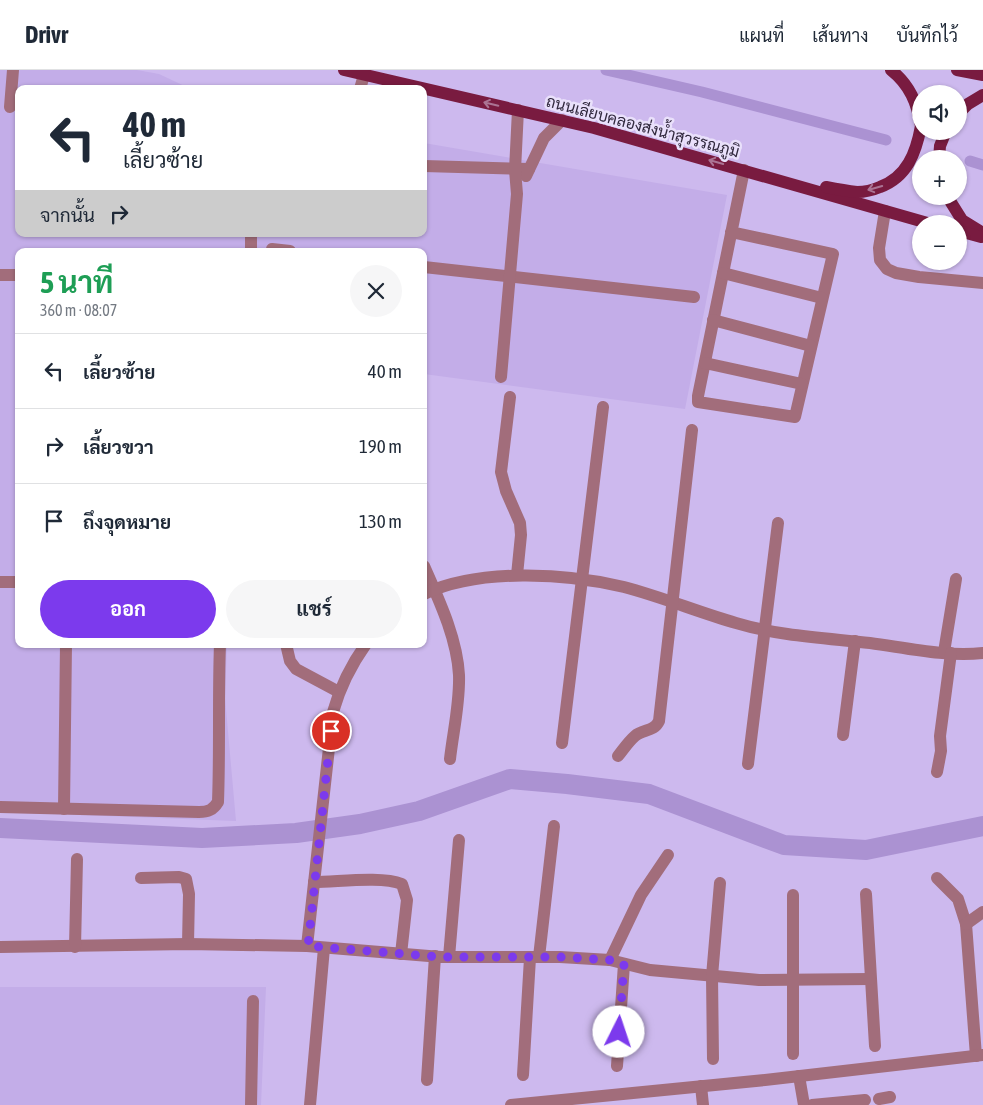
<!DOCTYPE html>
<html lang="th">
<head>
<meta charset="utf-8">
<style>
	:root { --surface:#fff; --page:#f6f6f7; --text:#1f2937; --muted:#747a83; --line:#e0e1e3; --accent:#7c3aed }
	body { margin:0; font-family:"Asap Condensed",Sarabun,sans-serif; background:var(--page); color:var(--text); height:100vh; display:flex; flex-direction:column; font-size:19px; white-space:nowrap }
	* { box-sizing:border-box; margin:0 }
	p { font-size:16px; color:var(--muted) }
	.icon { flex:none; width:28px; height:28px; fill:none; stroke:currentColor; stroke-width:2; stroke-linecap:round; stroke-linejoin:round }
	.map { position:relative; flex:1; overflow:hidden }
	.sheet { position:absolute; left:15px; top:178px; width:412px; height:400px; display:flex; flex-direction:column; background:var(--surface); border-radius:10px; box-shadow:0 1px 4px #0004 }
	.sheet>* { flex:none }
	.banner { position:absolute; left:15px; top:15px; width:412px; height:152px; border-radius:10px; box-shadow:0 1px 4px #0004; background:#fff; color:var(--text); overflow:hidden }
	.fabs { position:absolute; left:912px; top:15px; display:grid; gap:10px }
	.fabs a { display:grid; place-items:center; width:55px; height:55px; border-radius:50%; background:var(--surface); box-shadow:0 1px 4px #0004; font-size:25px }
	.pin { position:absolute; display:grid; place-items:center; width:42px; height:42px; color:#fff; margin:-21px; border:2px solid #fff; border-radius:50%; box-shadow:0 1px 5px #0007 }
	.me { position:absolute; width:55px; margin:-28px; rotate:4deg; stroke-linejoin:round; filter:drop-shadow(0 0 4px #0008) }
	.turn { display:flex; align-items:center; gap:18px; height:105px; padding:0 25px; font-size:22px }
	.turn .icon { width:65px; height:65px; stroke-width:2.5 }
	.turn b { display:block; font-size:35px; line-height:42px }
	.then { display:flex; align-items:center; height:48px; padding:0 25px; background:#0003; gap:10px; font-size:19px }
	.round { display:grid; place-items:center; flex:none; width:52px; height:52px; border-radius:26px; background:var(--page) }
	.overview { display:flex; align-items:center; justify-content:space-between; height:85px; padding:0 25px }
	h1 { font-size:30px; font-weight:700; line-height:38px; color:#1e9e55 }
	.primary-button { display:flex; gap:10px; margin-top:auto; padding:10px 25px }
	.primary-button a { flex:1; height:58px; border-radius:30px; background:var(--accent); color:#fff; font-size:20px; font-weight:700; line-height:58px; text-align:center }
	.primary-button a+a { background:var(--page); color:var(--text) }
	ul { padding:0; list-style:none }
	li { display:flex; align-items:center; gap:15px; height:75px; padding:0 25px; border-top:1px solid var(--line) }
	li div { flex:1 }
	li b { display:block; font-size:19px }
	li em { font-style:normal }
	header { display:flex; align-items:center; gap:30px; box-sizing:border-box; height:70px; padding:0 25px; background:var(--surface); border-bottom:1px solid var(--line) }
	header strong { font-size:24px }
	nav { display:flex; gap:28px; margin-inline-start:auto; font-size:18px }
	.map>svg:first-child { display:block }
</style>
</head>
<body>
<header>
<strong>Drivr</strong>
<nav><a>แผนที่</a><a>เส้นทาง</a><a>บันทึกไว้</a></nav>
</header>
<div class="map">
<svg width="983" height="1035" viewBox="0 0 983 1035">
	<rect width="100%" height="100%" fill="#cdb9ee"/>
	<g fill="#c3ade8">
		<path d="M0,0H137L159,4L191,19H19V164H424V73L727,125L685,339L424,304V181H19V574H227L225,628L236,751L0,742Z"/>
		<path d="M0,917H266L261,1035H0Z"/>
	</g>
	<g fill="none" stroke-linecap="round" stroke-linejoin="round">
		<g stroke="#ab92d2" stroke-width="11">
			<path d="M606,0L702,22L886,70"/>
			<path d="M970,91L983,95"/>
		</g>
		<path stroke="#ab92d2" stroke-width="20" d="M0,758L202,768L296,763L360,754L419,741L510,709L567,714L649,724L784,775L866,780L983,756"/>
		<g stroke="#a26d7b" stroke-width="12">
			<path d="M360,19L364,5"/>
			<path d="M10,37L13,0"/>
			<path d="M424,96L529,99"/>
			<path d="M526,106L544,68L562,50"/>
			<path d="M885,141L879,178L880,190L887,199L896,203L919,207L983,213"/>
			<path d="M731,162L833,184L795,347L698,332V326L744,100"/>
			<path d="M272,179L290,181"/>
			<path d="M251,181V164"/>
			<path d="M424,197L694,227"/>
			<path d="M723,203L822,228"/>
			<path d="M0,205H19"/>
			<path d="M713,250L811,276"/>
			<path d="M705,293L802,314"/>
			<path d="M501,307L517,124L515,100L518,40"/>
			<path d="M510,327L501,402L506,421L520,453L521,465L517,505"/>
			<path d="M424,496C439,530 457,568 459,605C460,633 453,662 450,689"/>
			<path d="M0,512H19"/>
			<path d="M424,524C479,498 566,503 624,517C662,527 698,542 736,553C779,566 826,568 870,573C907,578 946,587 983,583"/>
			<path d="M286,574L290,591L296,599L339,622"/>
			<path d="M944,582L956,509"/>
			<path d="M843,665L855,571"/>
			<path d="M562,673L603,337"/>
			<path d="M618,686C623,680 628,672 635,666C643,659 654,662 659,651L692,360"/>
			<path d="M748,694L778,453"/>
			<path d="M937,702L941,681L940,666L951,583"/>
			<path d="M0,737L199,742C208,742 213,740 218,732C220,679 218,627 220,574"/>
			<path d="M64,739L66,574"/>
			<path d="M141,808L179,807L186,809L189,824L188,874"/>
			<path d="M937,808L958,829L966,854L976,986"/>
			<path d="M314,812C338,812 381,806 402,814L407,830L401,884"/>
			<path d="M866,824L875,976"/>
			<path d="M966,854L983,842"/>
			<path d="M307,876L333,642C340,617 351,595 366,574"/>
			<path d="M0,877L188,874L307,876L441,887H560L610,890L650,900L759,910L870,909"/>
			<path d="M75,877L77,789"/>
			<path d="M449,887L459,770"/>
			<path d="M539,887L554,756"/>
			<path d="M610,890L641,825L668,785"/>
			<path d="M793,984V825"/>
			<path d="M713,989L712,906L720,813"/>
			<path d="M617,996L624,894"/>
			<path d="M523,1005L530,888"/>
			<path d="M799,1006L804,1035"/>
			<path d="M427,1010L435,886"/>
			<path d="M701,1016L703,1035"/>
			<path d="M879,1029L890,1027"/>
			<path d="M251,1035L253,931"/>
			<path d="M310,1035L324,878"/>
			<path d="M511,1035L765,1010L983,985"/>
			<path d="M812,1035L865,1030"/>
		</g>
		<g stroke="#791b40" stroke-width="12">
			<path d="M344,0L594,58L931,154"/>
			<path d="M891,0C910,15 917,33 921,56"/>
			<path d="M957,0L983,5"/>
			<path d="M959,43L968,34L983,25"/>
			<path d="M939,89L940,76L946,61"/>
			<path d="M826,117C836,119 847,121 857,122C865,122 873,120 880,117C907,107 916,83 921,56"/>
			<path d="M947,126L962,150L983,163"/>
			<path d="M959,161L981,167"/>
		</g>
	</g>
	<defs><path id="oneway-shaft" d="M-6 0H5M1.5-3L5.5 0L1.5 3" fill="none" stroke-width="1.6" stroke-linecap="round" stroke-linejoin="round" transform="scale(1.25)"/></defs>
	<g stroke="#ab7494">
		<use href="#oneway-shaft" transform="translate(491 34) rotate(-167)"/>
		<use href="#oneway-shaft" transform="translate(716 92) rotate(-164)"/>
		<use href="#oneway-shaft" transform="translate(875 118) rotate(164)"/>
	</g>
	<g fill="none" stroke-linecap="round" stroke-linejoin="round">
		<path stroke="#7c3aed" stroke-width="9" stroke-dasharray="0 16.2" d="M331,661L308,876L441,887H560L610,890L624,894L619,962"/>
	</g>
	<g text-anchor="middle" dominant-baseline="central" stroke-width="5" stroke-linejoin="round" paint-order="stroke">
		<g font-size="16" fill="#31293e" stroke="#e9e0fb">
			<text transform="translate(643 56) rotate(15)">ถนนเลียบคลองส่งน้ำสุวรรณภูมิ</text>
		</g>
	</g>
</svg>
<div class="fabs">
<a><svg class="icon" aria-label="sound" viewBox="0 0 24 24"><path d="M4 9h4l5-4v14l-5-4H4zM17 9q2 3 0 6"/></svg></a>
<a>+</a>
<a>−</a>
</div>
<div class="pin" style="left:331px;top:661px;background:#d93025"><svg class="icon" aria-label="arrive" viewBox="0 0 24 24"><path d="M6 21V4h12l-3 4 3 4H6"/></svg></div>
<svg class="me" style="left:619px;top:962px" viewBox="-20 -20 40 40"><circle r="19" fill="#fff"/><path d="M0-13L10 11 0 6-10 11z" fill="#7c3aed"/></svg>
<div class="banner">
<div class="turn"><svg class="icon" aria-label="left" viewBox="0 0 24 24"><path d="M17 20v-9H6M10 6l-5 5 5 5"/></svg><div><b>40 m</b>เลี้ยวซ้าย</div></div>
<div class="then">จากนั้น<svg class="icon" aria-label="right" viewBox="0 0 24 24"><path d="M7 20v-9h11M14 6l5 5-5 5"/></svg></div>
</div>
<section class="sheet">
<div class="overview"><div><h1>5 นาที</h1><p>360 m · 08:07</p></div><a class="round"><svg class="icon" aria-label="close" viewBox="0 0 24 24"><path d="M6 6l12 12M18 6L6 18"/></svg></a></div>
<ul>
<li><svg class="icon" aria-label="left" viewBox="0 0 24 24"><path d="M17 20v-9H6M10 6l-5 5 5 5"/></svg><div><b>เลี้ยวซ้าย</b></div><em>40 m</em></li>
<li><svg class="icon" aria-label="right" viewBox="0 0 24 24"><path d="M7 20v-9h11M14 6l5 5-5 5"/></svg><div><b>เลี้ยวขวา</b></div><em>190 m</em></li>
<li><svg class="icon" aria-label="arrive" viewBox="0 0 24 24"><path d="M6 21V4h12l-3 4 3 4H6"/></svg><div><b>ถึงจุดหมาย</b></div><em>130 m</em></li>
</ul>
<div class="primary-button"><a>ออก</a><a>แชร์</a></div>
</section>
</div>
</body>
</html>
